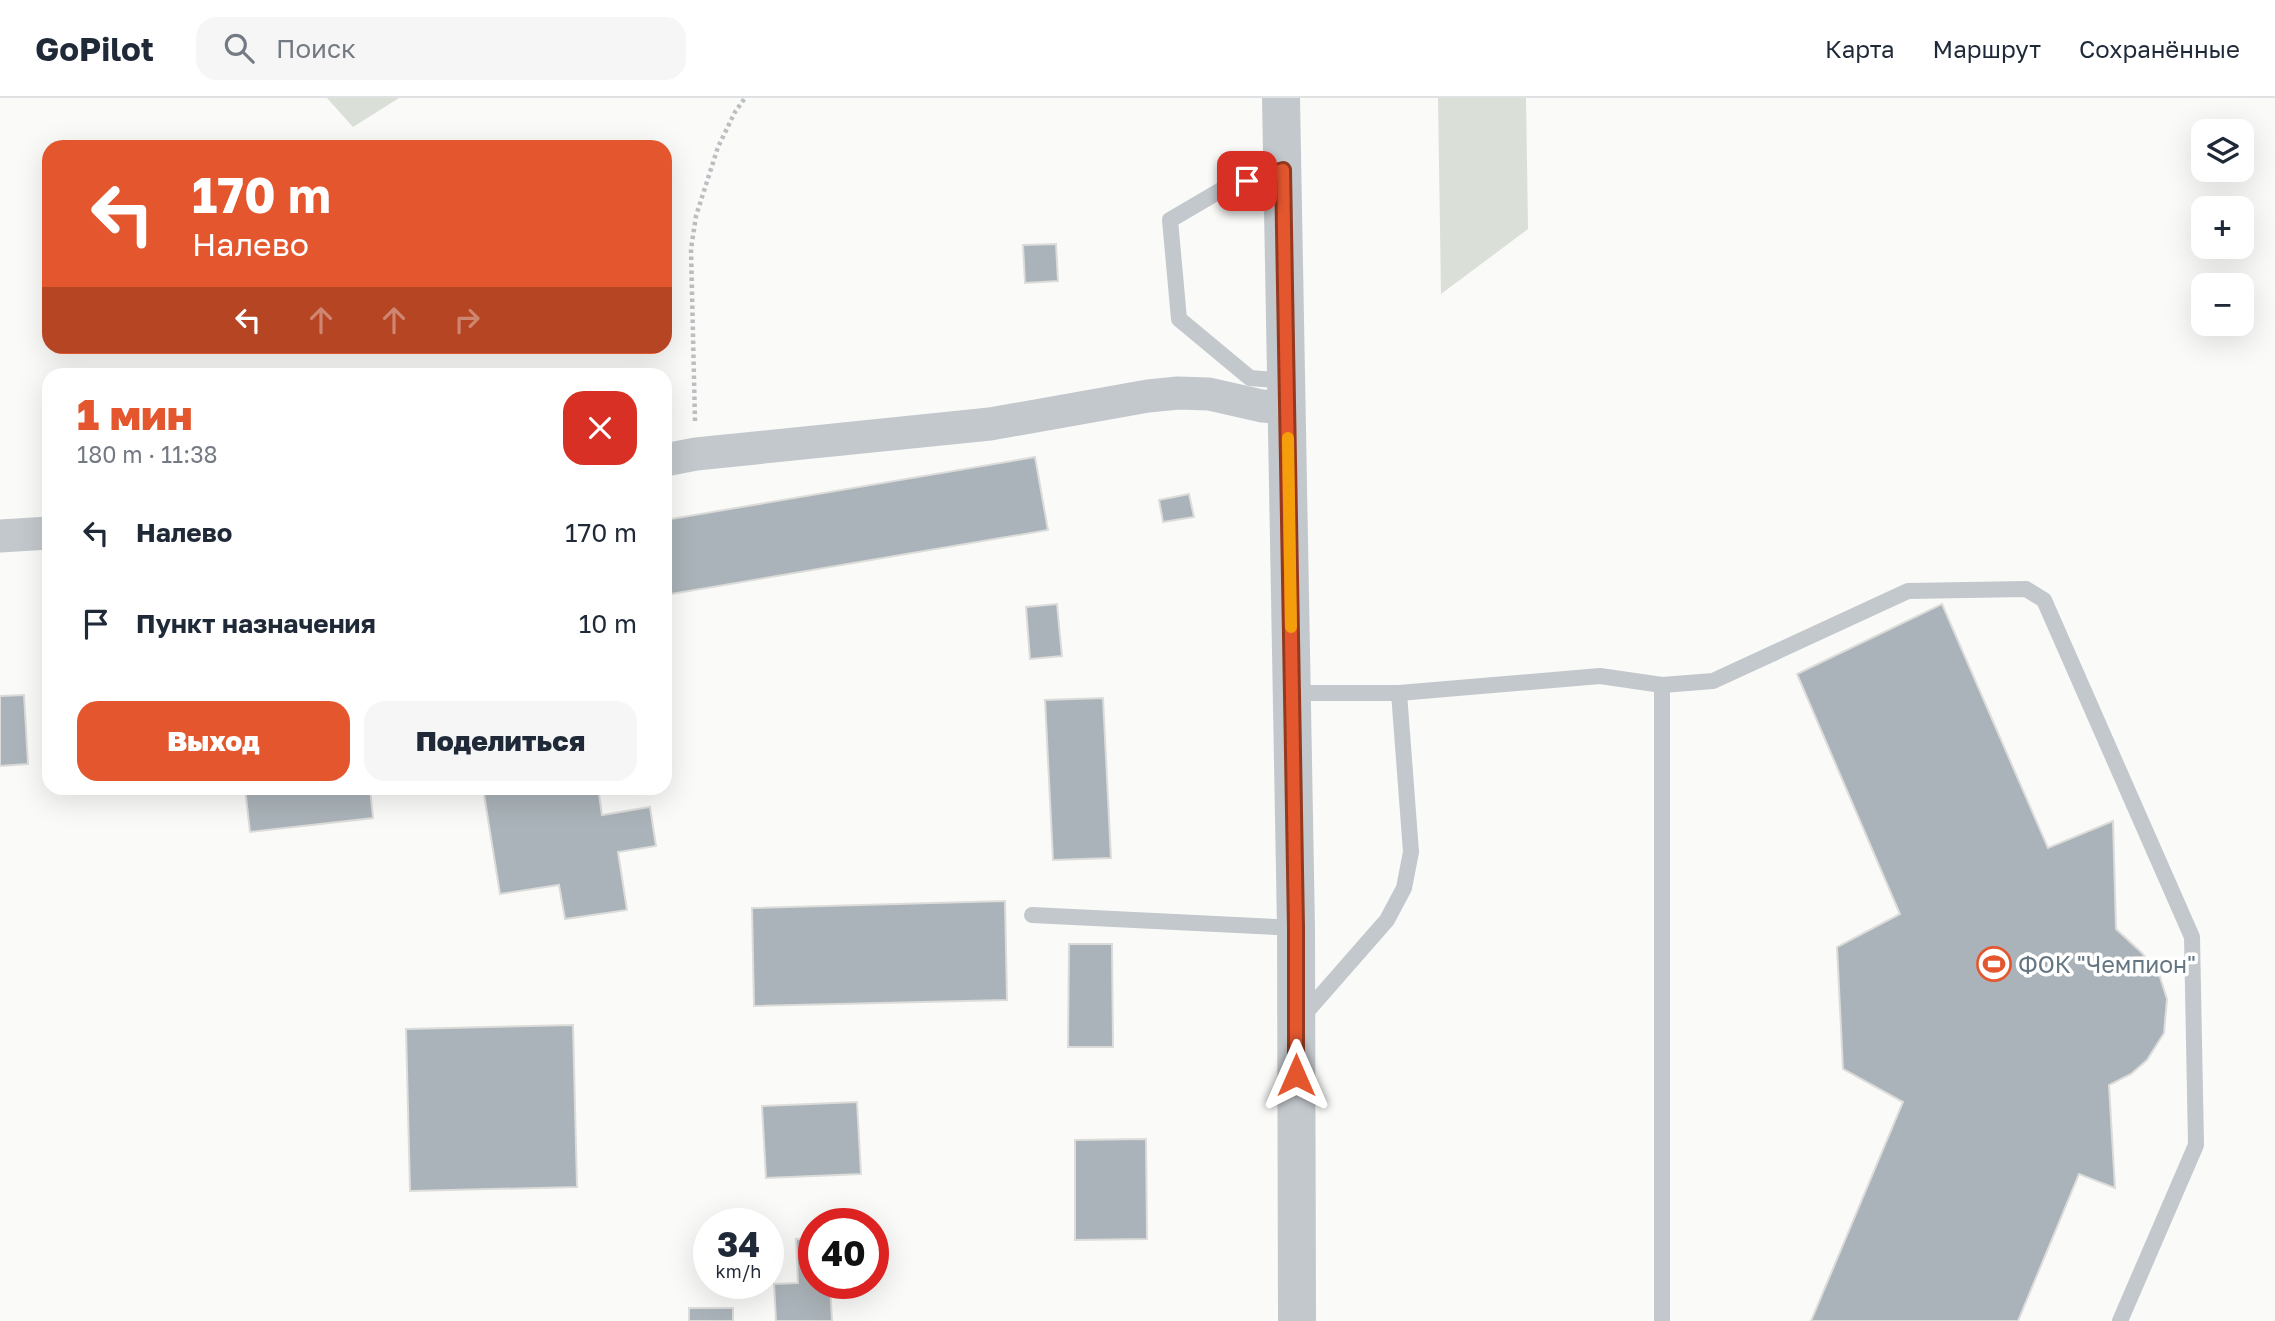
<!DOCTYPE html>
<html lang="ru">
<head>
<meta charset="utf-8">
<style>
	:root { --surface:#fff; --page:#f6f6f7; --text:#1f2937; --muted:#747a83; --line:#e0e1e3; --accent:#e4572e }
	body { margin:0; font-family:"Golos Text",sans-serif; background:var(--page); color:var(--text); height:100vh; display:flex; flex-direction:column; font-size:26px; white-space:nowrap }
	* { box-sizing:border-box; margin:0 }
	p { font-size:23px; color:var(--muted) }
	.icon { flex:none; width:38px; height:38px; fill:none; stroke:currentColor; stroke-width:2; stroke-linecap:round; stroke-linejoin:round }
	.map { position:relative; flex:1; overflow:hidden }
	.sheet { position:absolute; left:42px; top:270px; width:630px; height:427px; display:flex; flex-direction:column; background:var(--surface); border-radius:21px; box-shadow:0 7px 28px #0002 }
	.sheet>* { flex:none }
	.top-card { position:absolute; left:42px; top:42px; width:630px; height:214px; border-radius:21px; box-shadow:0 7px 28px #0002; background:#e4572e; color:#fff; overflow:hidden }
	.buttons { position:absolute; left:2191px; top:21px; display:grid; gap:14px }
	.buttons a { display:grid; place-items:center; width:63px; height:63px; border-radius:14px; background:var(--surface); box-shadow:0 7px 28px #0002; font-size:35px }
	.speed { position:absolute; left:693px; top:1110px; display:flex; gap:14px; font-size:35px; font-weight:700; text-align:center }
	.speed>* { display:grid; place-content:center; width:91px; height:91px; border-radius:50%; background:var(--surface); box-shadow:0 7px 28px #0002; line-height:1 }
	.speed small { font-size:18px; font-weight:400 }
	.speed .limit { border:10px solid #d22; background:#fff; color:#111 }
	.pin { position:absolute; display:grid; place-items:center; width:60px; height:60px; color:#fff; margin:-30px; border-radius:14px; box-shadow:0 4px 10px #0006 }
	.me { position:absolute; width:77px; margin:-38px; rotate:0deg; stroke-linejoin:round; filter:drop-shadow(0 0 5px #0008) }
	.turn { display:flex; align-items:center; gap:24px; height:147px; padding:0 35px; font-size:32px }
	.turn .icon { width:91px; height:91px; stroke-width:2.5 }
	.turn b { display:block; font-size:49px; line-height:60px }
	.lanes { display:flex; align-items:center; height:66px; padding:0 35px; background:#0003; justify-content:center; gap:35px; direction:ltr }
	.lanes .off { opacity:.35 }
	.round { display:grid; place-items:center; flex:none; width:74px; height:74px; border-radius:21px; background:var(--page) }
	.headline { display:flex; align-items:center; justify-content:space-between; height:119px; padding:0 35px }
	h1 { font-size:42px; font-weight:800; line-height:52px; color:var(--accent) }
	.button { display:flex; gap:14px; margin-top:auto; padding:14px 35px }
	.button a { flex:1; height:80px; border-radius:21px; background:var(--accent); color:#fff; font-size:28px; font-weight:800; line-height:80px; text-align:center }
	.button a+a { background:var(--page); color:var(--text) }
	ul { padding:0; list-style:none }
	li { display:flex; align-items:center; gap:21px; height:91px; padding:0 35px }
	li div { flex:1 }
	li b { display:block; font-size:26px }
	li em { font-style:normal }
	header { display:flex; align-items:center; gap:42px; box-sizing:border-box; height:98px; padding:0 35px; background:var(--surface); border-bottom:2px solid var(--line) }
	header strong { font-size:33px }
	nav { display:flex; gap:38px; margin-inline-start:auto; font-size:24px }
	.search { width:490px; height:63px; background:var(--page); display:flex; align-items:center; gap:18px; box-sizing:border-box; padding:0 24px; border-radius:21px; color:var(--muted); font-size:26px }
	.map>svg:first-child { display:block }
</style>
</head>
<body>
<header>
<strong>GoPilot</strong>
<div class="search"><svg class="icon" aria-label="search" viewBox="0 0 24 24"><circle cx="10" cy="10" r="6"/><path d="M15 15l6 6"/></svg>Поиск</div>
<nav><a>Карта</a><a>Маршрут</a><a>Сохранённые</a></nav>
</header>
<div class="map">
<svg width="2275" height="1223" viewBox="0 0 2275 1223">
	<rect width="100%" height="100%" fill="#fafaf8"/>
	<g fill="#dadfd7">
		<path d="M327,0H399L353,29Z"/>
		<path d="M1438,0H1526L1528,131L1441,196Z"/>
	</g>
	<g fill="#aab3b9" stroke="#dcdcda" stroke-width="2">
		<path d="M1056,146L1058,183L1025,185L1023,147Z"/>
		<path d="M1035,359L1048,432L665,497V422Z"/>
		<path d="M1189,396L1194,419L1163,424L1159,402Z"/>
		<path d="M1057,506L1062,558L1030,561L1026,509Z"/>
		<path d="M1942,506L2048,750L2113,723L2116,831L2142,855L2159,876L2167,901L2164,935L2147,962L2131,976L2109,987L2115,1090L2079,1076L2018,1223H1811L1903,1004L1843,971L1837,849L1900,816L1797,576Z"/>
		<path d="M24,597L28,666L0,668V598Z"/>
		<path d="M1103,600L1111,760L1053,762L1045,602Z"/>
		<path d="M245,690H370L373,720L250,734Z"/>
		<path d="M483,690H541L542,692L559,690H598L602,717L650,709L656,748L618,754L627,812L565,821L559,787L500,796Z"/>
		<path d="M1005,803L1007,902L754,908L752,810Z"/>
		<path d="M1069,846H1112L1113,949H1068Z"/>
		<path d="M573,927L577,1089L410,1093L406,931Z"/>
		<path d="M857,1004L861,1076L766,1080L762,1008Z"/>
		<path d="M1146,1041L1147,1141L1075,1142V1042Z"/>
		<path d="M814,1140V1185H830L832,1223H776L774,1186L798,1185L796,1141Z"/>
		<rect x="689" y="1210" width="44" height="13"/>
	</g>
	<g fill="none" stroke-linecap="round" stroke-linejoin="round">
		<path stroke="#bbbfc2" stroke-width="4.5" stroke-dasharray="3.5 3.5" stroke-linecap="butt" d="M695,323L691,151L696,118L718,49L735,14L745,0"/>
		<g stroke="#c3c8cc" stroke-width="16">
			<path d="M1281,73L1228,88L1170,122L1179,221L1250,280L1287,283"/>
			<path d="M1662,587V1223"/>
			<path d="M1292,595H1399L1600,578L1662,587L1713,583L1908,493L2026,491L2044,502L2192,839L2196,1047L2120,1223"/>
			<path d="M1032,817L1296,830"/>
			<path d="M1302,919L1387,822L1404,790L1411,754L1399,595"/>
		</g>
		<g stroke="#c3c8cc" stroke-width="33">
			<path d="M665,362L696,356L990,326L1148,298L1178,295L1209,296L1262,308L1287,310"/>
			<path d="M0,438L49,435"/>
		</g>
		<path stroke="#c3c8cc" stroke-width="38" d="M1281,0L1296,830L1297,1223"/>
	</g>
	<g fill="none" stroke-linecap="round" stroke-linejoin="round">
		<g stroke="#94391e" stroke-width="18">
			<path id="route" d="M1247,83L1283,72L1296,830V977"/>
		</g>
		<use href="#route" stroke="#e4572e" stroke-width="12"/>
		<path stroke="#f59e0b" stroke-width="12" d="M1288,340L1291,529"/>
	</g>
	<defs>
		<g id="stadium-ring" transform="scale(1.75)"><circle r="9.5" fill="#fff" stroke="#e4572e" stroke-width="1.5"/><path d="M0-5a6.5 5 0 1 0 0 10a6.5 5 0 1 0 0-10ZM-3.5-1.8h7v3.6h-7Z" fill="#e4572e"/></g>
	</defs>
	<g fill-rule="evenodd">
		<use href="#stadium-ring" x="1994" y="866"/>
	</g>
	<g text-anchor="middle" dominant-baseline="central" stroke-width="7" stroke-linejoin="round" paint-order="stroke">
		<g font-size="23" fill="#657683" stroke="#fff" text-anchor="start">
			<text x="2018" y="866">ФОК "Чемпион"</text>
		</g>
	</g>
</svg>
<div class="buttons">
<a><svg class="icon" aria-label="layers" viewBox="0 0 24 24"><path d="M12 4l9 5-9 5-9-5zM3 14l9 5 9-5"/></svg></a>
<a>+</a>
<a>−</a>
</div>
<div class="speed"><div>34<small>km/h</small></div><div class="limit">40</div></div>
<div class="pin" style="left:1247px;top:83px;background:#d93025"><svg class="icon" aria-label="arrive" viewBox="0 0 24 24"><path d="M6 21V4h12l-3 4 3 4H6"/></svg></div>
<svg class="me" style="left:1296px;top:977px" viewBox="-20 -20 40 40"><path d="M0-17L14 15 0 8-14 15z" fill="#e4572e" stroke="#fff" stroke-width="4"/></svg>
<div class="top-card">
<div class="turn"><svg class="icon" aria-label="left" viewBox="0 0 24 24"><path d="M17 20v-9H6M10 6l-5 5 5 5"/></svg><div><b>170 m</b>Налево</div></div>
<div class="lanes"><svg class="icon" aria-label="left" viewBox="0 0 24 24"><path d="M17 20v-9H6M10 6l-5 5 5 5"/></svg><svg class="icon off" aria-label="ahead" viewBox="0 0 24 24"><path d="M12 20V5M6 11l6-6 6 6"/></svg><svg class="icon off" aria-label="ahead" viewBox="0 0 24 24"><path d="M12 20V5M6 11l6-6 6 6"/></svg><svg class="icon off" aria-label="right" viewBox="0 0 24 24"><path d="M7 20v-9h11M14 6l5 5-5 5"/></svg></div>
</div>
<section class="sheet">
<div class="headline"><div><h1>1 мин</h1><p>180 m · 11:38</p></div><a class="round" style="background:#d93025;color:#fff"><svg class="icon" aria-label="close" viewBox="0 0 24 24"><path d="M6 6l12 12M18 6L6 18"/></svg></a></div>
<ul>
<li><svg class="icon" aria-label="left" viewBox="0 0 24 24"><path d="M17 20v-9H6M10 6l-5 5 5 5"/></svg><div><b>Налево</b></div><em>170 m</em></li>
<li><svg class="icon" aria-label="arrive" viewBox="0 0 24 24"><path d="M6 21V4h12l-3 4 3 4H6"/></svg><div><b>Пункт назначения</b></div><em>10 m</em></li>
</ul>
<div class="button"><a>Выход</a><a>Поделиться</a></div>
</section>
</div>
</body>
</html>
